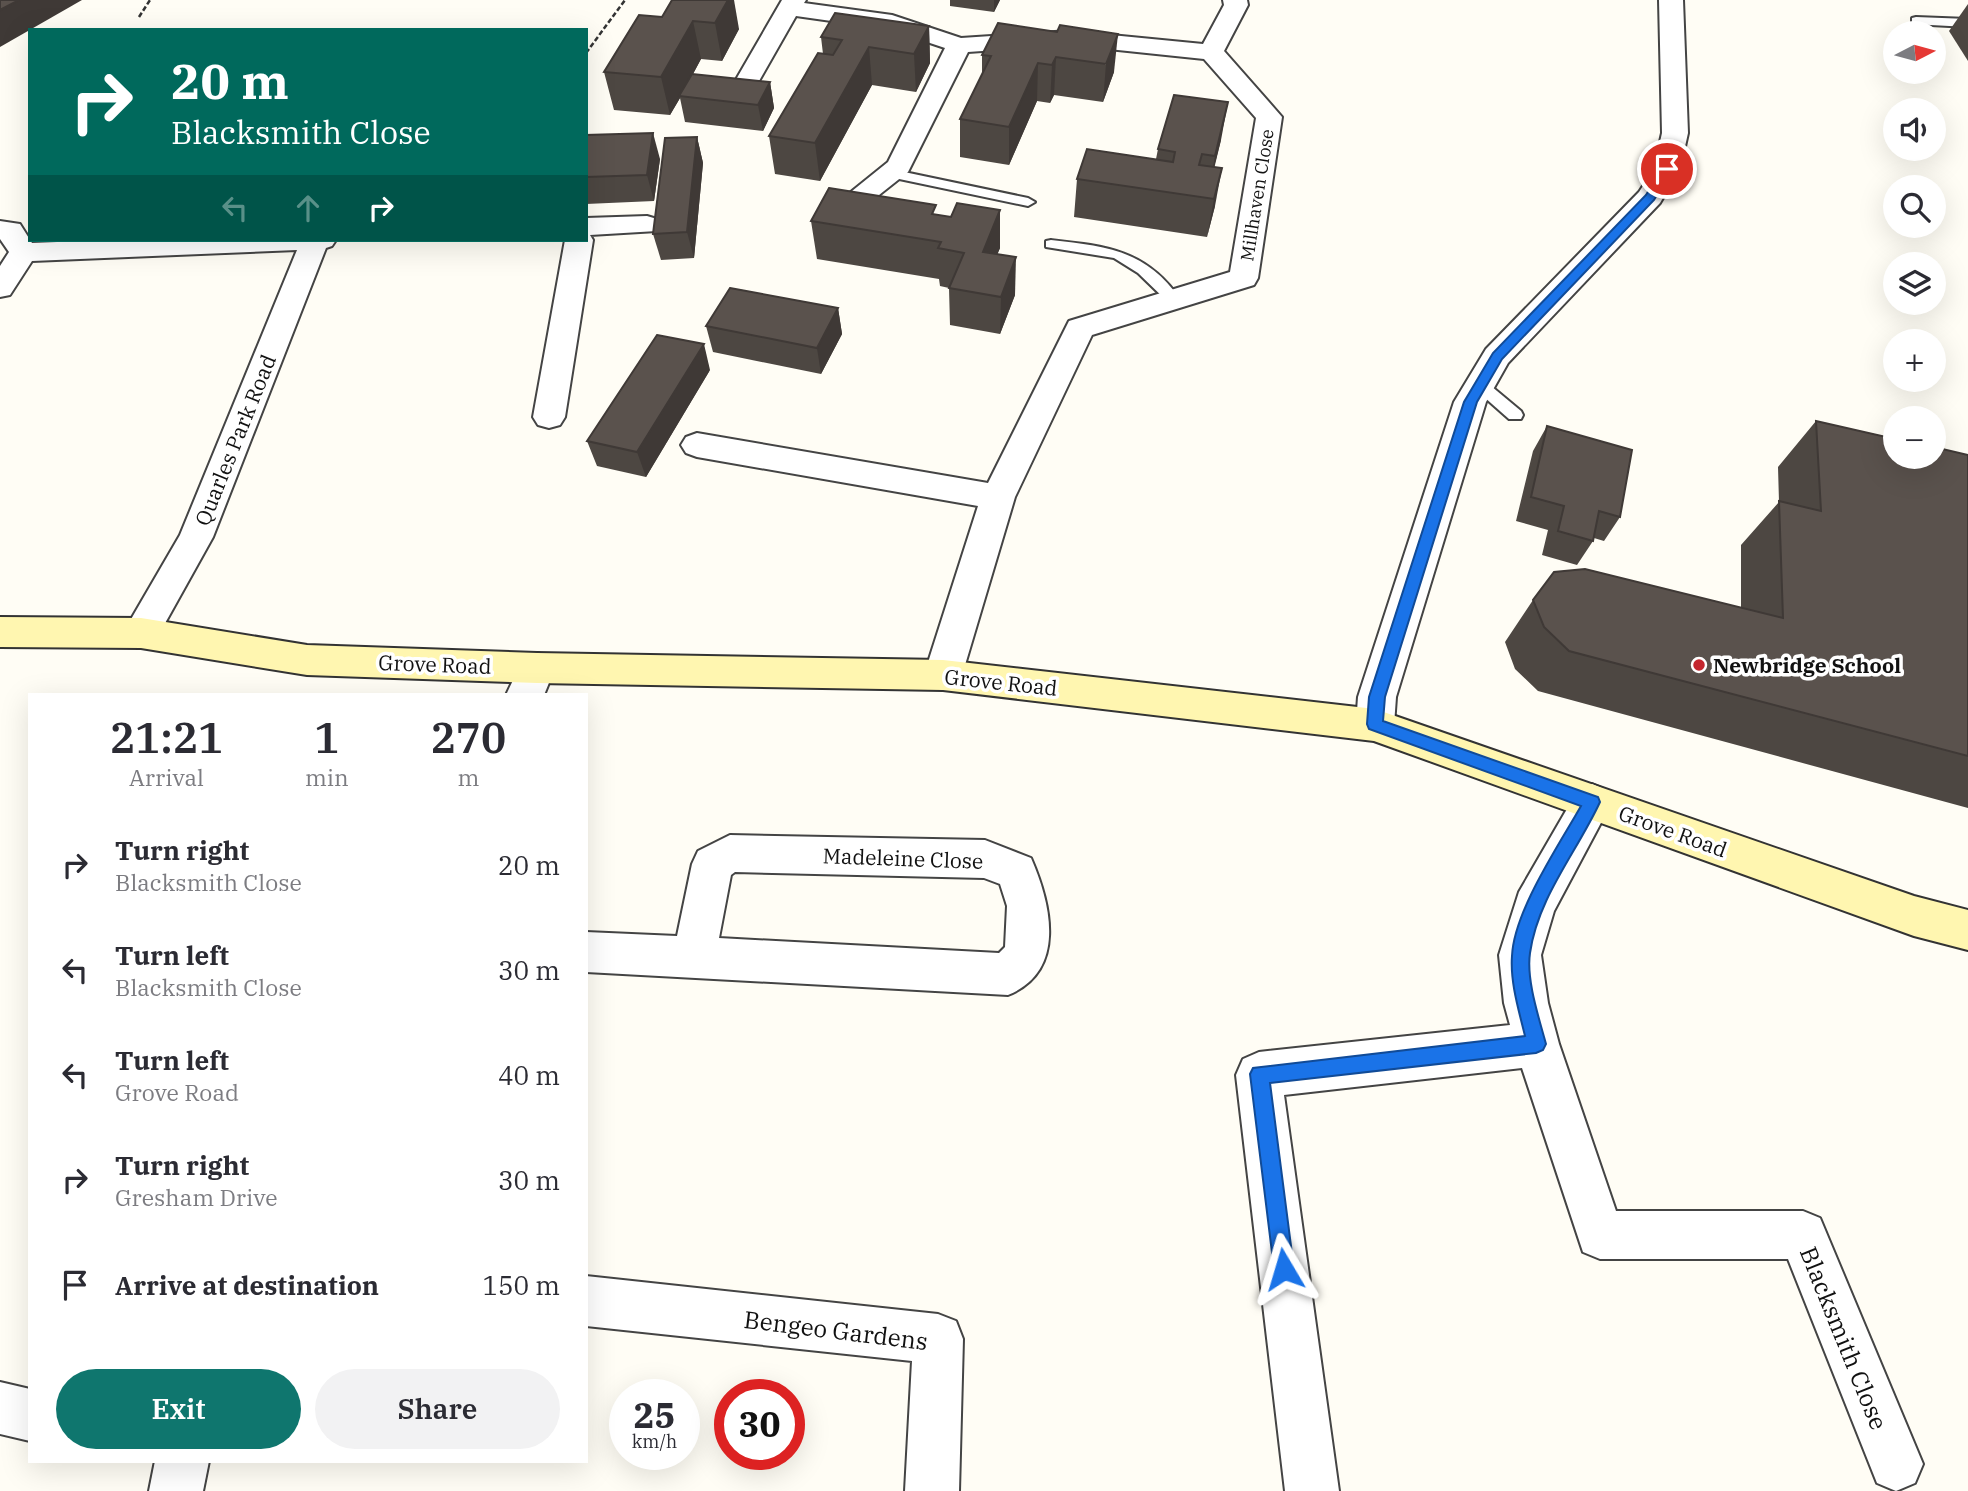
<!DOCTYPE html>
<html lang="en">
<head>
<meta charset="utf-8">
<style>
	:root { --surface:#fff; --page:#f2f2f3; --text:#2b2b33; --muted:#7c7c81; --accent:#0f766e }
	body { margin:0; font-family:"IBM Plex Serif",serif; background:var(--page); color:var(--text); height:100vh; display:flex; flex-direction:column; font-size:26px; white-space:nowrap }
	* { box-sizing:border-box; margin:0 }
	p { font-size:23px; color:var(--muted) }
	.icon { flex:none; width:38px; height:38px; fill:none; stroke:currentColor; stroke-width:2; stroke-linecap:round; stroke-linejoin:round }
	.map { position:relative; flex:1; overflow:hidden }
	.drawer { position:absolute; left:28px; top:693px; width:560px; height:770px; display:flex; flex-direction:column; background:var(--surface); border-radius:0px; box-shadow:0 7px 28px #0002 }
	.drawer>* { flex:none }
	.hud { position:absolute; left:28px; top:28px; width:560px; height:214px; border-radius:0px; box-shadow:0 7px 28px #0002; background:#00695c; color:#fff; overflow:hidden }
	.needle { width:46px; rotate:84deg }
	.tools { position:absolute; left:1883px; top:21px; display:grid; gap:14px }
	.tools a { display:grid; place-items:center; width:63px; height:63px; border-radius:50%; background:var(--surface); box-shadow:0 7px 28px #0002; font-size:35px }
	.speed { position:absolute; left:609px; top:1379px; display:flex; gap:14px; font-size:35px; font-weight:700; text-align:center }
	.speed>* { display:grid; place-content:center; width:91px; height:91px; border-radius:50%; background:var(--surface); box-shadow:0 7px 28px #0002; line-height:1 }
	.speed small { font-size:18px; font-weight:400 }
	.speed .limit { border:10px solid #d22; background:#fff; color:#111 }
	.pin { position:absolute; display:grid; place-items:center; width:60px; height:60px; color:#fff; margin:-30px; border:4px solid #fff; border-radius:50%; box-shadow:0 2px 7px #0007 }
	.me { position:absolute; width:77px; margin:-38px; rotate:353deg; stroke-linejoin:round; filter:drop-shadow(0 0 5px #0008) }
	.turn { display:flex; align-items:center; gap:24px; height:147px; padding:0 28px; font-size:32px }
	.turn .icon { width:91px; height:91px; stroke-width:2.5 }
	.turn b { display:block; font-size:49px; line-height:60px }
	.lanes { display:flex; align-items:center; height:66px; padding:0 28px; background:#0003; justify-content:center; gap:35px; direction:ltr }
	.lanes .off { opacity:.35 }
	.eta { display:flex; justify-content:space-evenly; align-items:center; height:119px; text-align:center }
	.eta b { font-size:42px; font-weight:600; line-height:49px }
	.action { display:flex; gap:14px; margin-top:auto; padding:14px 28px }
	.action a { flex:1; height:80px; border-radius:42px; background:var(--accent); color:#fff; font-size:28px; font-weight:600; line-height:80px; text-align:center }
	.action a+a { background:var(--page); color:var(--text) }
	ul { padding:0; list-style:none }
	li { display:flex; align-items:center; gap:21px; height:105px; padding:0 28px }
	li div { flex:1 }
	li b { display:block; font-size:26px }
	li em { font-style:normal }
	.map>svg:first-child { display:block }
</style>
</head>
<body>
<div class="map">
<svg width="1968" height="1491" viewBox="0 0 1968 1491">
	<rect width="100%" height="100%" fill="#fffdf5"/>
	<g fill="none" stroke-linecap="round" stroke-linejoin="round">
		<g stroke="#444" stroke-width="4">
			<g id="lane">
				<path d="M1916,17L1968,19V27L1912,24V18Z"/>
				<path d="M890,169L1028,198L1035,202L1028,206L885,176V170Z"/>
				<path d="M1051,240C1106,246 1146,250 1180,299L1178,302H1168L1138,273L1114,258L1046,247V241Z"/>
				<path d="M1480,380L1485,381L1521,411L1523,415L1521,419H1509L1475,389L1472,385L1475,381Z"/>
			</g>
		</g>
		<g stroke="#444" stroke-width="4">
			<g id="street">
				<path d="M782,0H806L804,3L892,15L961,38L1070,31L1203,44L1224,5L1223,0H1247L1248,5L1224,51L1282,117L1258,278L1254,285L1092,335L1015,497L962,675L956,686L943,690L930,686L924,675L978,506L697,457L686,453L681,445L686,437L697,433L988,483L1069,321L1230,272L1256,118L1204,59L1070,45L968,52L908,172L850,218L840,220L830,218L826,212L888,162L945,48L888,29L796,16L755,88L746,90L737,88L734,83Z"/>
				<path d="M1659,0H1683L1688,133L1680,169L1660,203L1508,363L1486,402L1396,697L1394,725L1388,736L1375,741L1362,736L1356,725L1358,697L1454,402L1486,349L1639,192L1654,169L1662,133Z"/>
				<path d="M647,216L657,219L661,225L657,231L590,235L593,240L565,417L560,425L549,428L538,425L533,417L565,240H586V218Z"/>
				<path d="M0,221L20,224L32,243L107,240H336L332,246L326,248L213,537L154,643L141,648L128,643L123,633L180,535L297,250L32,261L10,295L0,297V266L9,252L0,239Z"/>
				<path d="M537,653L550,657L555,668L544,695H506L524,657Z"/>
				<path d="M1592,784L1606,790L1612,802L1554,911L1541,955L1548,1003L1559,1044L1616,1211H1803L1820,1218L1923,1464L1915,1483L1896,1491L1877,1483L1788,1259H1600L1583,1252L1522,1068L1284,1095L1339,1491H1285L1236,1075L1243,1059L1259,1052L1510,1025L1504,1003L1499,955L1519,892L1578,790Z"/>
				<path d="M730,835L985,840L1031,858C1051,904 1067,971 1008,995L586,972V932L677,936L692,864L698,851ZM735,872L984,878L1000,884L1007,906L1005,947L999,953L719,938L731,875Z"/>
				<path d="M586,1276L938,1314L956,1321L963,1339L959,1491H905L912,1361L586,1326Z"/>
				<path d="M0,1382L30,1389V1441L0,1434Z"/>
				<path d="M155,1461H209L203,1491H149Z"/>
			</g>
		</g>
		<g stroke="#333" stroke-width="4">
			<path id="secondary" d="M0,617L141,618L307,645L537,653L943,660L1375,709L1914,896L1968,910V950L1914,936L1374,741L943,690L537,683L307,675L141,648L0,647Z"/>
		</g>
		<g stroke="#333" stroke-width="2.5" stroke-dasharray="5 2.5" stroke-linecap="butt">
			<path d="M139,17L150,0"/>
			<path d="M586,53L625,0"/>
		</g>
		<use href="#lane" fill="#fff" fill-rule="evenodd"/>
		<use href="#street" fill="#fff" fill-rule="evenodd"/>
		<use href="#secondary" fill="#fff6b0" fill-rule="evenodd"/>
	</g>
	<g fill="#4d4742">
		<path d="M672,0L739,29L722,61L701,59L693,74L770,82L774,108L763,131L685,122L680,98L670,115L614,110L604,72L662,17Z"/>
		<path d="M950,0H1000L994,12L950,6Z"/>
		<path d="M1968,4V61L1949,31Z"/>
		<path d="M1060,25L1114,72L1103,102L1054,95L1050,103L1037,101L1009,165L960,157V119L982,74V55L1057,32Z"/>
		<path d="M929,26L930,63L916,92L872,85L820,181L775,174L769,136L823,54L821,37Z"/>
		<path d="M586,135L660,159L654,201L586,204Z"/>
		<path d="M697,137L703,163L694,258L661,260L653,234Z"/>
		<path d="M1221,140L1214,167L1215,206L1207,237L1074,217L1077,179L1156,159L1158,149Z"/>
		<path d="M937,215L951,217L1000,248L997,254L1015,295L1000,334L950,325L949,288L940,286L939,279L817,259L811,221Z"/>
		<path d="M838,308L842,334L821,374L713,352L706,326Z"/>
		<path d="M710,370L646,477L597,466L587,441Z"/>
		<path d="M1816,421L1968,455V808L1538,691L1515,669L1505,642L1533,600L1741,608V545L1779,502L1778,467Z"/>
		<path d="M1547,426L1620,517L1604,541L1594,538L1593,541L1577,565L1542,555L1548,530L1516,521L1533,451Z"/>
	</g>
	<g fill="#3f3936">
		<path d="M19,0H82L0,47V10Z"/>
		<path d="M728,0H734L739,29L722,61L715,23Z"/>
		<path d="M994,0H1000L994,12Z"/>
		<path d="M693,21L701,59L681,96H679L680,98L670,115L661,77Z"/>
		<path d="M929,26L930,63L916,92L914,54Z"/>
		<path d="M1118,34L1114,72L1103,102L1106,64Z"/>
		<path d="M869,47L872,85L820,181L815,143Z"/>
		<path d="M1056,57L1054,95L1050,103L1052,65Z"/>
		<path d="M1038,63L1037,101L1009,165V127Z"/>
		<path d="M770,82L774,108L763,131L758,105Z"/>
		<path d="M1228,102L1221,140L1208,194L1215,156Z"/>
		<path d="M653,133L660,159L654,201L647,175Z"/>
		<path d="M697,137L703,163L694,258L687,232Z"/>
		<path d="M1222,168L1215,206L1207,237L1214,199Z"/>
		<path d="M1000,210V248L983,290V252Z"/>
		<path d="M1016,257L1015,295L1000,334L1001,297Z"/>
		<path d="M838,308L842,334L821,374L817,348Z"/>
		<path d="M704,344L710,370L646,477L637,452Z"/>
	</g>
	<g fill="#5a524d" stroke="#3f3936" stroke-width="2">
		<path d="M0,0H19L0,10Z"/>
		<path d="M672,0H728L715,23L693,21L661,77L604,72L639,15L662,17Z"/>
		<path d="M835,13L929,26L914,54L869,47L815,143L769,136L818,53L833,55L842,40L821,37Z"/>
		<path d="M998,23L1057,32L1060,25L1118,34L1106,64L1056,57L1052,65L1038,63L1009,127L960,119L991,56L982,55Z"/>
		<path d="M692,74L770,82L758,105L679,96Z"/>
		<path d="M1174,95L1228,102L1215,156L1202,154L1199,165L1222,168L1214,199L1077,179L1087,149L1173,162L1175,152L1158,149Z"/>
		<path d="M653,133L647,175L586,177V135Z"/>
		<path d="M697,137L687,232L653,234L665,138Z"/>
		<path d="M829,188L936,205L932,214L951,217L957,203L1000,210L983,252L1016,257L1001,297L949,288L964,253L938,248L941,242L811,221Z"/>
		<path d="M730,288L838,308L817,348L706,326Z"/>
		<path d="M657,335L704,344L637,452L587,441Z"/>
		<path d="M1816,421L1895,439V457H1934V447L1968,455V756L1569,651L1544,627L1533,600L1554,572L1585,569L1783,618L1779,501L1821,511Z"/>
		<path d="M1547,426L1632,450L1620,517L1599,511L1593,541L1558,531L1564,506L1531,497Z"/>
	</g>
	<path fill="#1a73e8" stroke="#114b97" stroke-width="2" d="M1663,167L1673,169L1654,200L1502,359L1477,402L1385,697L1383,721L1598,797L1600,802C1577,852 1538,897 1530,953C1526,980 1539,1018 1546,1044L1543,1050L1536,1053L1270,1083L1294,1269L1291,1276L1284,1279L1277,1276L1274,1269L1250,1074L1253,1068L1525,1036C1519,1011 1510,982 1512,956C1514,911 1559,845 1581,806L1369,729L1367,724L1369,697L1464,402L1493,353L1646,195Z"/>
	<circle fill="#c4262e" stroke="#fff" stroke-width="2.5" cx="1699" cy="665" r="7"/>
	<g text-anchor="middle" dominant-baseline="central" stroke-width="7" stroke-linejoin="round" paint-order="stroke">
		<g font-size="18" fill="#111" stroke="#fff">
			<text transform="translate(1257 195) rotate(-81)">Millhaven Close</text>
		</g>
		<g font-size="21" fill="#111" stroke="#fff">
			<text transform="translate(235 440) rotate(-68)">Quarles Park Road</text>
			<text transform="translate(435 664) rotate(2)">Grove Road</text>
			<text transform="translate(1001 682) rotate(6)">Grove Road</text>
			<text transform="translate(1673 831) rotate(20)">Grove Road</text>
			<text transform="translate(903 858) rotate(2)">Madeleine Close</text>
		</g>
		<g font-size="21" font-weight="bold" fill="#111" stroke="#fff" text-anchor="start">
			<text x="1713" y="665">Newbridge School</text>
		</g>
		<g font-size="24" fill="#111" stroke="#fff">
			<text transform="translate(836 1330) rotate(7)">Bengeo Gardens</text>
			<text transform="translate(1844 1338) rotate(68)">Blacksmith Close</text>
		</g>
	</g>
</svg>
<div class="tools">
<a><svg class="needle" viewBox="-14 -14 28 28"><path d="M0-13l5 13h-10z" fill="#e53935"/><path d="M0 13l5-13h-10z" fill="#7c7c81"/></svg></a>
<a><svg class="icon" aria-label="sound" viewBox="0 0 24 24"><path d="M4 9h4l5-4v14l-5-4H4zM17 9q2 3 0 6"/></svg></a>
<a><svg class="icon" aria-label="search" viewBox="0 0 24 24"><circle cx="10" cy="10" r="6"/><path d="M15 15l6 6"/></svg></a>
<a><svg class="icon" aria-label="layers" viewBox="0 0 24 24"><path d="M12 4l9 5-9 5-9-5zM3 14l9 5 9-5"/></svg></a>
<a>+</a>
<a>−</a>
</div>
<div class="speed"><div>25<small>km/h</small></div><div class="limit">30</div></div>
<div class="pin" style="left:1667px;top:169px;background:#d93025"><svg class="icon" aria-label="arrive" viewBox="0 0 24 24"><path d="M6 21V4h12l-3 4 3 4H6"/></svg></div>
<svg class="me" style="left:1284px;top:1269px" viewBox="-20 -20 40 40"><path d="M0-17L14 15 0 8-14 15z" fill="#1a73e8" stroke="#fff" stroke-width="4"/></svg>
<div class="hud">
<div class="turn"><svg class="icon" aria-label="right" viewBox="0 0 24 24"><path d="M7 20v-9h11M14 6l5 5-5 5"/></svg><div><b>20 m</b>Blacksmith Close</div></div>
<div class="lanes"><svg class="icon off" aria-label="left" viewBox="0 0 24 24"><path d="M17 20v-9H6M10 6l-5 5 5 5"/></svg><svg class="icon off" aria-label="ahead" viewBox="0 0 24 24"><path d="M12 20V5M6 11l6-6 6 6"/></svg><svg class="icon" aria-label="right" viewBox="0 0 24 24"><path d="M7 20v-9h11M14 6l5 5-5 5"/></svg></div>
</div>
<section class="drawer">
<div class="eta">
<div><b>21:21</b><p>Arrival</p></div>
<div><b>1</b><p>min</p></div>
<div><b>270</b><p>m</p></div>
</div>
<ul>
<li><svg class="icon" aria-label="right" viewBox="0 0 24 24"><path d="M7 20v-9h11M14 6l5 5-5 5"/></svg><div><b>Turn right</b><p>Blacksmith Close</p></div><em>20 m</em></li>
<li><svg class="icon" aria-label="left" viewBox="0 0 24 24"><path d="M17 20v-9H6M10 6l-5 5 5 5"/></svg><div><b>Turn left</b><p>Blacksmith Close</p></div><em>30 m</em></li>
<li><svg class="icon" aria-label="left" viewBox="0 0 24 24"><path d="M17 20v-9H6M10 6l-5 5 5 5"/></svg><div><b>Turn left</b><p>Grove Road</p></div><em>40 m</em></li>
<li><svg class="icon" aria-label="right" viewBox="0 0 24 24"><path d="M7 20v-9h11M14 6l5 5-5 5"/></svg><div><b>Turn right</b><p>Gresham Drive</p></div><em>30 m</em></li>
<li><svg class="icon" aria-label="arrive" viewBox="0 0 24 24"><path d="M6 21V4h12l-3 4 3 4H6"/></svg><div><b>Arrive at destination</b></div><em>150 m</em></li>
</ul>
<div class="action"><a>Exit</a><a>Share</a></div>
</section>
</div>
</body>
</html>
